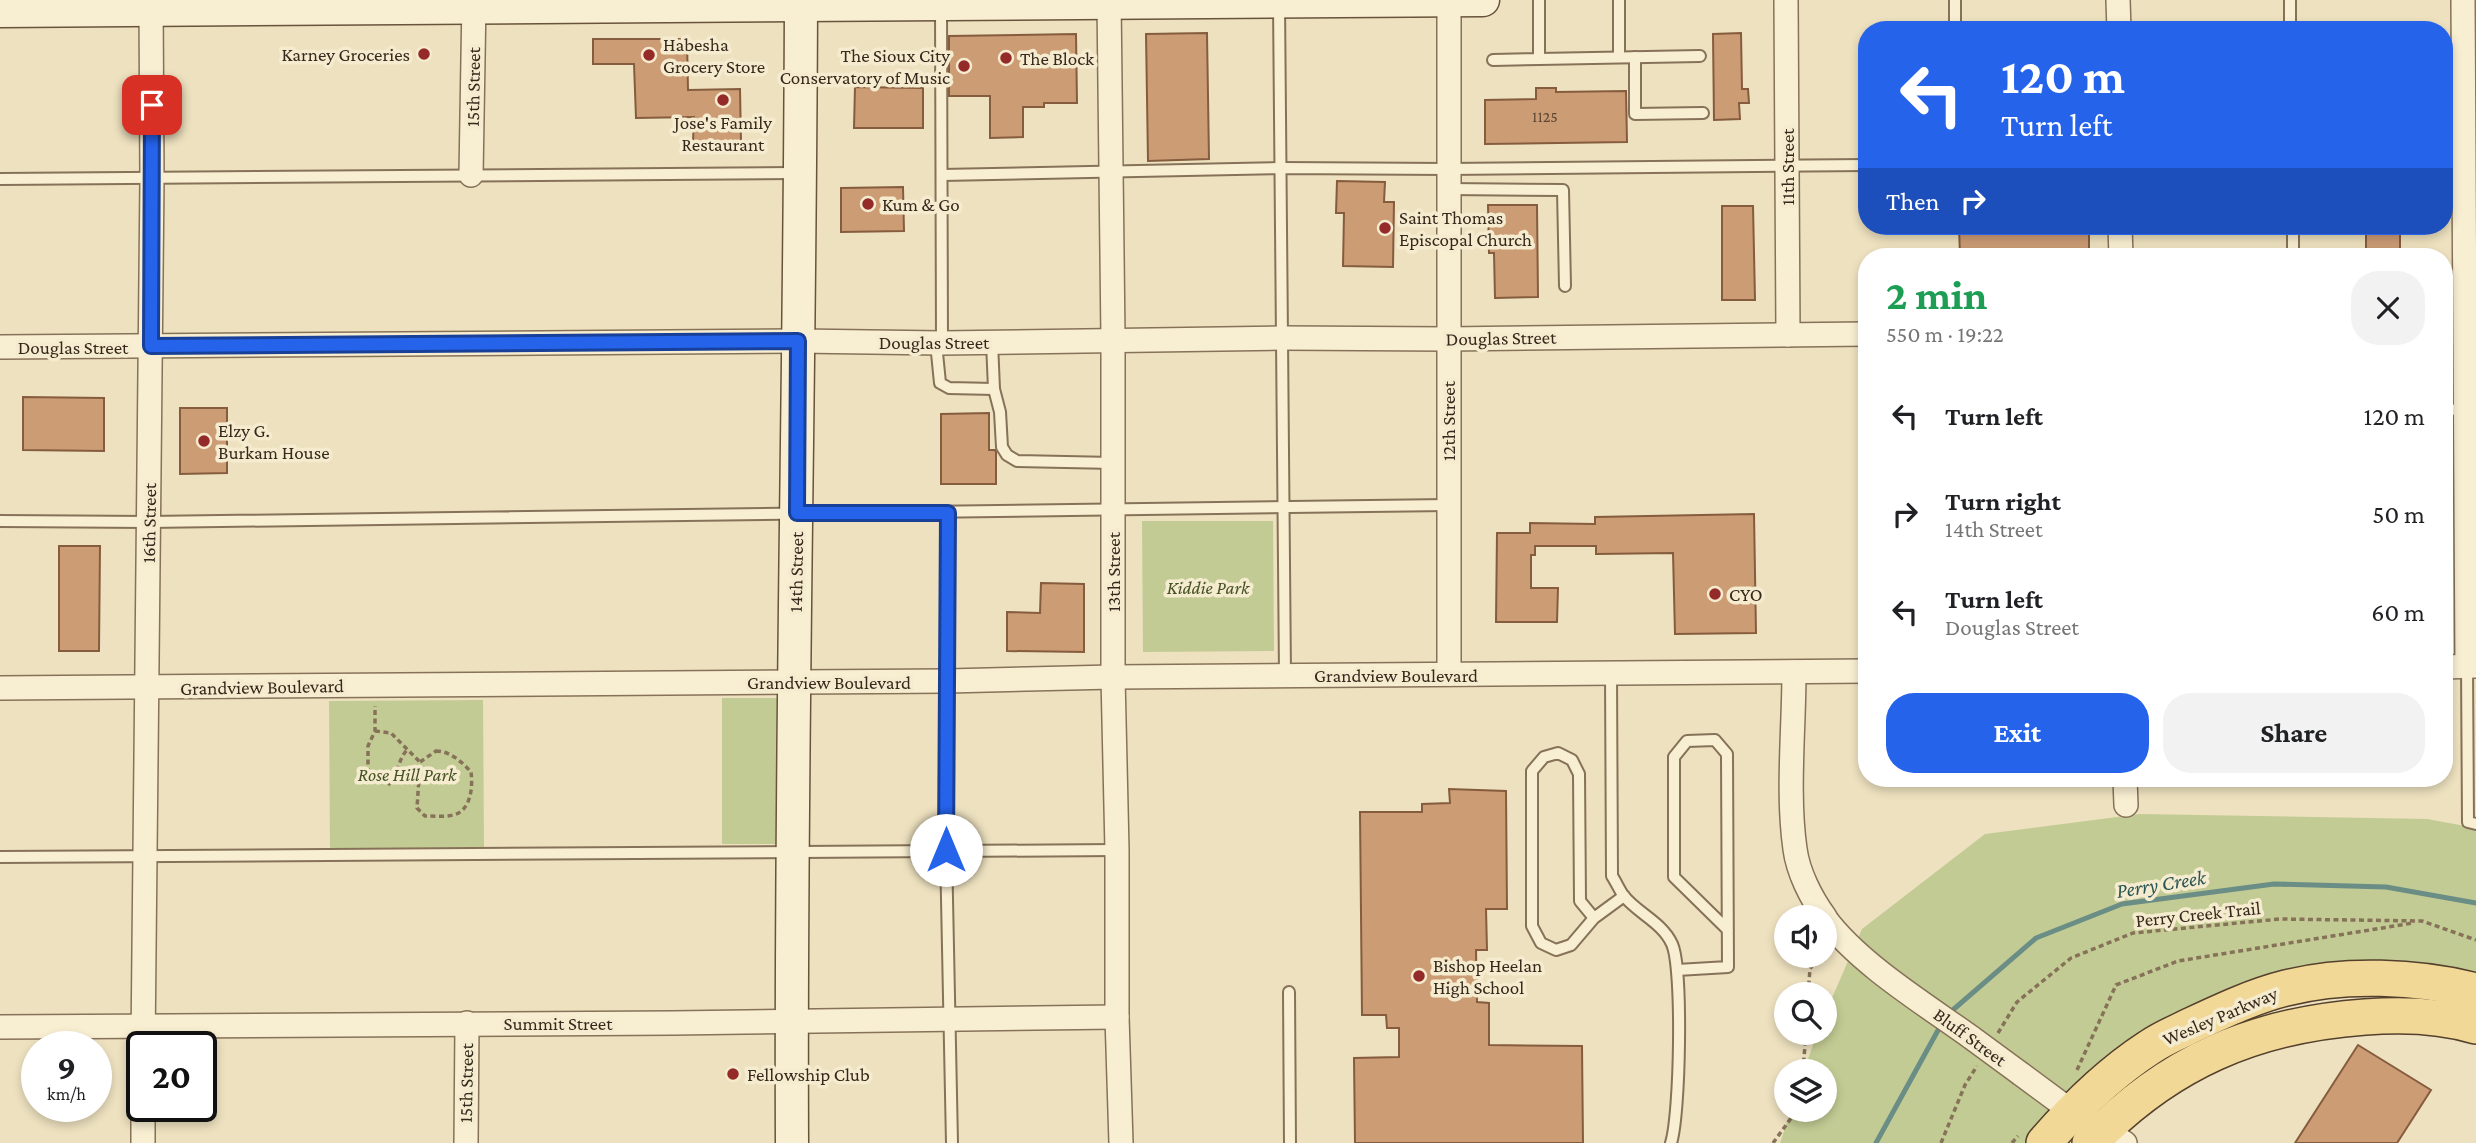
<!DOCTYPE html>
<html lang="en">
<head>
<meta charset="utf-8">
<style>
	:root { --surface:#fff; --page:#f2f2f2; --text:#202124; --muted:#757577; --accent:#2563eb }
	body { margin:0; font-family:"Crimson Pro",serif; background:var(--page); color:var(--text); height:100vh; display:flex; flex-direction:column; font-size:26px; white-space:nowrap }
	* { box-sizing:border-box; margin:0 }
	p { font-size:23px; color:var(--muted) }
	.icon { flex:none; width:38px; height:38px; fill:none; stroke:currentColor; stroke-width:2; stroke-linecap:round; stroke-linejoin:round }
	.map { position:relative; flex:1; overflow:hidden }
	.details { position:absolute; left:1858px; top:248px; width:595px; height:539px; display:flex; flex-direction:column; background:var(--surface); border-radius:28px; box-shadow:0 4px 10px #0003 }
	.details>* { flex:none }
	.guide { position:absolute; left:1858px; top:21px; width:595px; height:214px; border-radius:28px; box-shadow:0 4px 10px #0003; background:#2563eb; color:#fff; overflow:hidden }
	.tools { position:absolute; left:1774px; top:905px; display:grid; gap:14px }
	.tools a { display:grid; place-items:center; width:63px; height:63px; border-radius:50%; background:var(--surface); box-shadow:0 4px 10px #0003; font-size:35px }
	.speed { position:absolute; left:21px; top:1031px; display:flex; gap:14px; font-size:35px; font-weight:700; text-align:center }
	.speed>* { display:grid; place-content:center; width:91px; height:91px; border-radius:50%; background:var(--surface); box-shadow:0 4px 10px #0003; line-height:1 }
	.speed small { font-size:18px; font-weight:400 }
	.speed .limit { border:4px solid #111; border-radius:10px; background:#fff; color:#111 }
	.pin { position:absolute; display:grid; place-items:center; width:60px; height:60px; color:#fff; margin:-30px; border-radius:14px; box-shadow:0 4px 10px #0006 }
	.me { position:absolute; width:77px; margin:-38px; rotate:0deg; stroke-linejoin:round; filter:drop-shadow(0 0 5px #0008) }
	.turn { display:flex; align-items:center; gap:24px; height:147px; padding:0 28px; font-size:32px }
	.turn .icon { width:91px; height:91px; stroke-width:2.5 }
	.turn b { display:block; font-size:49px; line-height:60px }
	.then { display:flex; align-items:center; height:66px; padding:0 28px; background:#0003; gap:14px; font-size:26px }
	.round { display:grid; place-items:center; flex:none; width:74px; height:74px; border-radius:28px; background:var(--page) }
	.headline { display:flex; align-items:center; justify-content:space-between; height:119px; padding:0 28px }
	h1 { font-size:42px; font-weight:700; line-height:52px; color:#1e9e55 }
	.button { display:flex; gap:14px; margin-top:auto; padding:14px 28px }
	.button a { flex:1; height:80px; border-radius:28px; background:var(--accent); color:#fff; font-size:28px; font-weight:700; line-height:80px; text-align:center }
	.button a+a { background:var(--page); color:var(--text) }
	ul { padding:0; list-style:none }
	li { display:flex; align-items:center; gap:21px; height:98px; padding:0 28px }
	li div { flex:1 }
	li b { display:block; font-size:26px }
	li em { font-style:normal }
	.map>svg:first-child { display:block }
</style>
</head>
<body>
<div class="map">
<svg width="2476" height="1143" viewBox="0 0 2476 1143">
	<rect width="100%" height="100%" fill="#ede1bf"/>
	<g fill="#c3cb94">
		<path d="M1142,521H1273L1274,651L1143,652Z"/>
		<path d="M722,698H782L783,844H722Z"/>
		<path d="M483,700L484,848L330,849L329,701Z"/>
		<path d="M2140,814L2427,819L2476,828V977L2285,973L2031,1143H1780L1791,1110H1825V1071H1804L1817,1033L1825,1032V1014L1862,929L1985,834Z"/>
	</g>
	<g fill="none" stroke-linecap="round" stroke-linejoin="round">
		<g stroke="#6a8d85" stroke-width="5">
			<path d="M1947,1015L2036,938L2122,904L2274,884L2386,887L2476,903"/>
			<path d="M1876,1143L1942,1023"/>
		</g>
	</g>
	<g fill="#cc9c75" stroke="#855c3e" stroke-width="2">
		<path d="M1207,33L1209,159L1148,161L1146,34Z"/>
		<path d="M1741,33L1742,89H1748L1749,103H1739L1740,119L1714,120L1713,34Z"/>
		<path d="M1076,34L1077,103H1044V107H1023V137L990,138V96H949V36Z"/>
		<path d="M593,39H687L688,90L740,89L741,142H693L694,117L636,118L634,64H593Z"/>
		<path d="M855,87L923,88V128H854Z"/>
		<path d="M1536,88H1556V92L1626,91L1627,142L1485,144V100L1536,99Z"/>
		<path d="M1337,181L1385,182L1384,202H1394L1393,267L1343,266L1344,213H1336Z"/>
		<path d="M903,187L904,231L841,232V188Z"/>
		<path d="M1488,205H1537L1538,297L1495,298L1494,253H1489Z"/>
		<path d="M1722,206H1753L1755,300H1722Z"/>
		<path d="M1959,226H2089V257H1960Z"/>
		<rect x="2366" y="226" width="34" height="31"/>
		<path d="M23,397L104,398V451L23,450Z"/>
		<path d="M180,408H227V473L180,474Z"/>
		<path d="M989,413V450H995L996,452V484H941V414Z"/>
		<path d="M1754,514L1756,633L1675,634L1673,553L1596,554V546H1535V555H1531V588H1558L1557,622H1496L1497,533H1530V523L1595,524V517Z"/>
		<path d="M59,546H100L99,651H59Z"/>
		<path d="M1041,583L1084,584V652L1007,651V612L1040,613Z"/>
		<path d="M1449,789L1506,791L1507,909H1486L1487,950H1476L1477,1002L1489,1003V1045L1582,1046L1583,1143H1355L1354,1058L1399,1057V1028H1387L1386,1015H1362L1360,812H1422V804L1450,803Z"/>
		<path d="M2358,1045L2431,1090L2397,1143H2295Z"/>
	</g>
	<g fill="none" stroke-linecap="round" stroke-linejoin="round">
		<g stroke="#867258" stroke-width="14">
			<g id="lane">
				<path d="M1955,0V30"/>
				<path d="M2290,0V30"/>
				<path d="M1279,3L1285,675"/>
				<path d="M941,6L942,343"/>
				<path d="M1619,57V0"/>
				<path d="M1635,57V114L1703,113"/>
				<path d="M1539,59L1700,56"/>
				<path d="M1493,60L1539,59V0"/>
				<path d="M2445,160H2464"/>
				<path d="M942,175L1280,168L1448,169L1867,165"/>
				<path d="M0,179L796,173"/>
				<path d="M1448,189L1563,190L1565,286"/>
				<path d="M2293,226V257"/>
				<path d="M992,342L994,389L1000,412L1002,447L1007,455L1017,461L1114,463"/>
				<path d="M936,343L940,383L949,388L994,389"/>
				<path d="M2445,410L2466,409"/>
				<path d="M948,513L946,850L952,1143"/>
				<path d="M0,521L149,522L1448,505"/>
				<path d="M2467,666L2468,822L2476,824"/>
				<path d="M1611,673L1612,876C1616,882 1619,889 1623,895C1637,913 1662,922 1672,944C1683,969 1680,1115 1671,1143"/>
				<path d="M0,857L1117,850"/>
				<path d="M1594,918L1571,945L1556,950L1541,943L1532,926V771L1544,757L1558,753L1572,760L1579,774L1580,901L1594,918L1624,896"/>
				<path d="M1677,970L1728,967L1727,754L1715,740L1687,741L1674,757V877L1728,930"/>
				<path d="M1289,992L1290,1143"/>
			</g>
		</g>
		<g stroke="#867258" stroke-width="26">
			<g id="street">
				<path d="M1109,0L1113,339V677L1117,850V1017L1121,1143"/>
				<path d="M1786,0L1788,335"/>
				<path d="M2118,0L2119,30"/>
				<path d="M2463,0L2467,666"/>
				<path d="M471,175L474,0"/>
				<path d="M2120,226L2121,257"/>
				<path d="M0,347L798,341L942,343L1281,338L1447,339L1867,334"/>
				<path d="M2445,667L2476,666"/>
				<path d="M1794,672C1794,728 1787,794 1795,849C1798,872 1811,898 1825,917"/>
				<path d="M1449,674V0"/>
				<path d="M0,688L948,681L1113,677L1867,671"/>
				<path d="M2125,779L2126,805"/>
				<path d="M1825,918C1859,964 1925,1004 1972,1038"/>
				<path d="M0,1027L673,1023L1117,1017"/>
				<path d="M143,1046L152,179L151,0"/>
				<path d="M2021,1074L2071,1111L2104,1129L2125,1143"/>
				<path d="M143,1106V1143"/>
				<path d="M466,1143L467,1023"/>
			</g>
		</g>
		<g stroke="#68533b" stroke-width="35">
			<g id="secondary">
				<path d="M0,11L1483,0"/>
				<path d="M792,1143C790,762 800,381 801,0"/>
			</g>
		</g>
		<g stroke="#54402c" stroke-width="38">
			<g id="primary">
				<path d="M2044,1143C2075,1107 2110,1073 2150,1047C2163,1038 2178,1032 2192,1025C2222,1011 2254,996 2286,988C2344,973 2418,976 2476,991"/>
				<path d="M2090,1143C2168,1062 2254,1025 2365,1017C2403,1014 2440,1015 2476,1026"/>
			</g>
		</g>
		<g stroke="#867258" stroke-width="3.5" stroke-dasharray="5 3.5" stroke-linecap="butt">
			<path d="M375,731L391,733L420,762"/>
			<path d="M436,751C450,751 462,762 471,772C473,787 471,811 453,815C445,817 434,816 425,816L417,808L420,762Z"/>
			<path d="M368,773V746L375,731V706"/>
			<path d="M388,785C399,774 397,761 407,750"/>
			<path d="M1808,994L1810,969L1818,956"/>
			<path d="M1998,1033L2017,1002L2071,958L2133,933L2280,919L2422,921L2476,940"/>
			<path d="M2077,1070L2116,985L2178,961L2413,923"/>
			<path d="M1803,1071L1806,1032"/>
			<path d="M1773,1143L1797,1110"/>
			<path d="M1941,1143L1965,1085L1977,1066"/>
			<path d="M2012,1143L2018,1136"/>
		</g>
		<use href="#lane" stroke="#f8eed2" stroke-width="10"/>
		<use href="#street" stroke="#f8eed2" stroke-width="23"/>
		<use href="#secondary" stroke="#f8eed2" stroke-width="32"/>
		<use href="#primary" stroke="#f1d896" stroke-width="35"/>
		<g stroke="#867258" stroke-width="26" stroke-linecap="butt">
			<path id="street-bridge" d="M1972,1038L2021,1074"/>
		</g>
		<use href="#street-bridge" stroke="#f8eed2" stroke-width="23"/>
	</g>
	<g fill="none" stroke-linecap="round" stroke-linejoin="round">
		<g stroke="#184099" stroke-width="18">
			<path id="route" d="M152,105L151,346L798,341L797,513H948L946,850"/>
		</g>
		<use href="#route" stroke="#2563eb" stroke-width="12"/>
	</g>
	<g fill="#952b28" stroke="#f5ebcf" stroke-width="2.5">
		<circle cx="424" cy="54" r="7"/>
		<circle cx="649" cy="55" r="7"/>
		<circle cx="1006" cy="58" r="7"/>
		<circle cx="964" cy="66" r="7"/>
		<circle cx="723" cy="100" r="7"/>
		<circle cx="868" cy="204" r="7"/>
		<circle cx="1385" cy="228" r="7"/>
		<circle cx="204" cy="441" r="7"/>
		<circle cx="1715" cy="594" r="7"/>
		<circle cx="1419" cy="976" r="7"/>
		<circle cx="733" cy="1074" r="7"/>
	</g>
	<g text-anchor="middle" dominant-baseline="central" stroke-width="7" stroke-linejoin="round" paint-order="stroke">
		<g font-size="16" fill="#5c4632">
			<text x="1545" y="116">1125</text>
		</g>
		<g font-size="19" fill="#36291c" stroke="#f5ebcf" text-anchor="start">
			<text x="663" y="44">Habesha<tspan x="663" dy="22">Grocery Store</tspan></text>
			<text x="410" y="54" text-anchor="end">Karney Groceries</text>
			<text x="950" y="55" text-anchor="end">The Sioux City<tspan x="950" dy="22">Conservatory of Music</tspan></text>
			<text x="1020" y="58">The Block</text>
			<text x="723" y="122" text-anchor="middle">Jose's Family<tspan x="723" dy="22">Restaurant</tspan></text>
			<text x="882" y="204">Kum &amp; Go</text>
			<text x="1399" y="217">Saint Thomas<tspan x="1399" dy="22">Episcopal Church</tspan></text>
			<text x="218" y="430">Elzy G.<tspan x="218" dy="22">Burkam House</tspan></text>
			<text x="1729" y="594">CYO</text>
			<text x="1433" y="965">Bishop Heelan<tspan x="1433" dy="22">High School</tspan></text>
			<text x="747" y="1074">Fellowship Club</text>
		</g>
		<g font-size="19" fill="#36291c" stroke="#f5ebcf">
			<text transform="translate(473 87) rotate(-89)">15th Street</text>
			<text transform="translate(1787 167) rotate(-90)">11th Street</text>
			<text transform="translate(1501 338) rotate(-1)">Douglas Street</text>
			<text x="934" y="342">Douglas Street</text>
			<text x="73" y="347">Douglas Street</text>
			<text transform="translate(1448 421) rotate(-90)">12th Street</text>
			<text transform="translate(149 523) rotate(-89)">16th Street</text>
			<text transform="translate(796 572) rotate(-89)">14th Street</text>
			<text transform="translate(1113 572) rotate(-90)">13th Street</text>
			<text x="1396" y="675">Grandview Boulevard</text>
			<text x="829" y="682">Grandview Boulevard</text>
			<text transform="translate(262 687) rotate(-1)">Grandview Boulevard</text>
			<text transform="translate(2198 914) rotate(-6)">Perry Creek Trail</text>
			<text transform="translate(2220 1016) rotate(-23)">Wesley Parkway</text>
			<text x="558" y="1023">Summit Street</text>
			<text transform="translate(1970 1037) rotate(36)">Bluff Street</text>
			<text transform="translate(466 1083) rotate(-89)">15th Street</text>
		</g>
		<g font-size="19" font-style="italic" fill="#455223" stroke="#f5ebcf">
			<text x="1208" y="587">Kiddie Park</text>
			<text x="407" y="774">Rose Hill Park</text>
		</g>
		<g font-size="21" font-style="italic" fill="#2b5554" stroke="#f5ebcf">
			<text transform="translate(2161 884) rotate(-9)">Perry Creek</text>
		</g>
	</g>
</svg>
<div class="tools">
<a><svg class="icon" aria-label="sound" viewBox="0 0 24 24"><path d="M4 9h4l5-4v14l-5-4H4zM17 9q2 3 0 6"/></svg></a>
<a><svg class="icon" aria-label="search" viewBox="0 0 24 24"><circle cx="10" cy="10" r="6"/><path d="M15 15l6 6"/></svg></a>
<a><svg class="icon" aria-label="layers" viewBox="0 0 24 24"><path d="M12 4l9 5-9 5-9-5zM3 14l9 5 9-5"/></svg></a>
</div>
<div class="speed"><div>9<small>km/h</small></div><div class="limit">20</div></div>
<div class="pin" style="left:152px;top:105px;background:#d93025"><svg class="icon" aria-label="arrive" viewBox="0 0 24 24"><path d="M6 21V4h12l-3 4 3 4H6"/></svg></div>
<svg class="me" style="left:946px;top:850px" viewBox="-20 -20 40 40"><circle r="19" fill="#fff"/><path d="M0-13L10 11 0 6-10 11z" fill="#2563eb"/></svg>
<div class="guide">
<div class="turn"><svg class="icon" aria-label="left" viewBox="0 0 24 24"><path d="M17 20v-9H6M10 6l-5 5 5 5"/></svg><div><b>120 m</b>Turn left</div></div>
<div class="then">Then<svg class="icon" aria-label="right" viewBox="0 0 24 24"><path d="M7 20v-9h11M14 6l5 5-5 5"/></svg></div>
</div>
<section class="details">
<div class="headline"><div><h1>2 min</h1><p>550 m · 19:22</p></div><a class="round"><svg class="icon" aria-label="close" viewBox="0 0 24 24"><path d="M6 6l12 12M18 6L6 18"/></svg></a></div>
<ul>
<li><svg class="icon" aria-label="left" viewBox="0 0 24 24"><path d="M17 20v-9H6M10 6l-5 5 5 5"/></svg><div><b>Turn left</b></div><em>120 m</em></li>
<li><svg class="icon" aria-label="right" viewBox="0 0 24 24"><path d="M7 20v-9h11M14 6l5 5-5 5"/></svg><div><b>Turn right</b><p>14th Street</p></div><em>50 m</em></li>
<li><svg class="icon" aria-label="left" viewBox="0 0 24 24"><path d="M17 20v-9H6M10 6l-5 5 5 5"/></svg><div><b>Turn left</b><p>Douglas Street</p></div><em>60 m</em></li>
</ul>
<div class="button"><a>Exit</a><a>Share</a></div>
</section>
</div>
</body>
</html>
